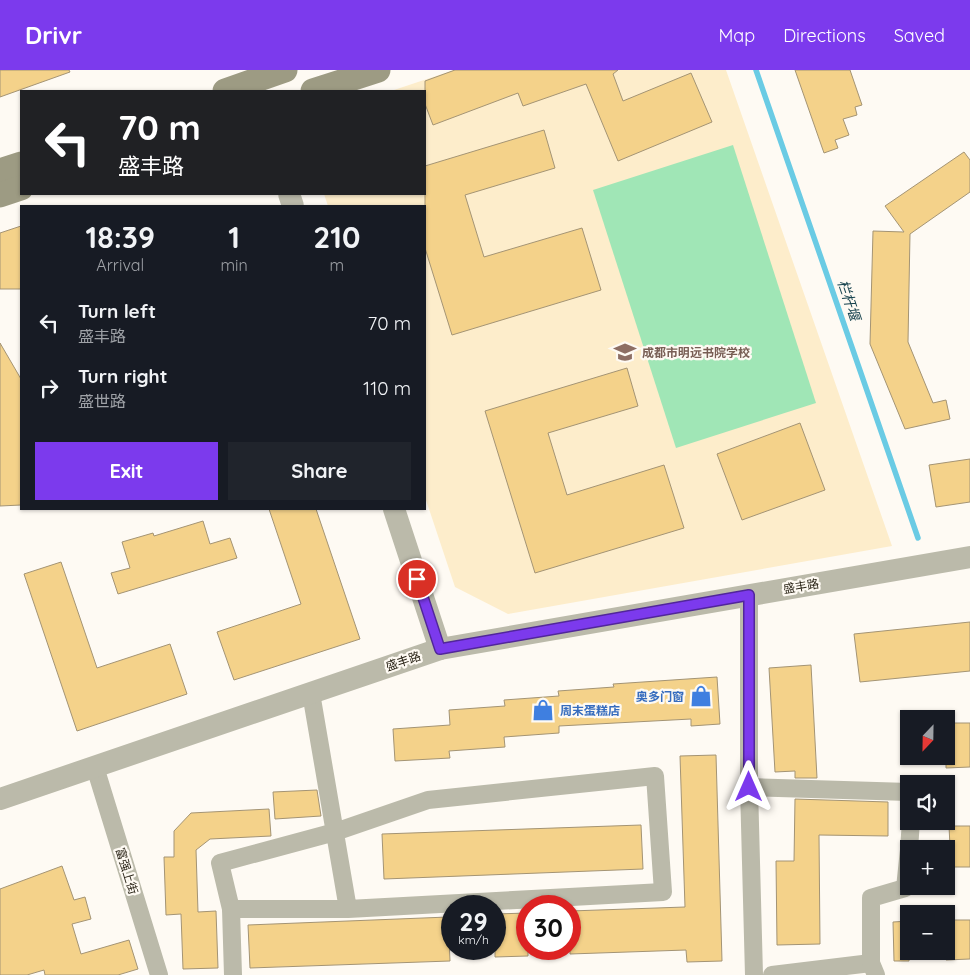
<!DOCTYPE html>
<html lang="en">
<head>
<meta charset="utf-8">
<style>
	:root { --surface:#171b24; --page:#20242c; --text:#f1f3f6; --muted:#9ea1a6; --accent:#7c3aed }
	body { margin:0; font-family:Quicksand,"Noto Sans SC",sans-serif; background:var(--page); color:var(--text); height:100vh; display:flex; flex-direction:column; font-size:19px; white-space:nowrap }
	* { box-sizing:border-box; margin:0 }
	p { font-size:16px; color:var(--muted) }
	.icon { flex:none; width:28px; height:28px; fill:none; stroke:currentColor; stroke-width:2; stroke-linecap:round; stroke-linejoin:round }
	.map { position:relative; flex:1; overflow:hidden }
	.drawer { position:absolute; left:20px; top:135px; width:406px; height:305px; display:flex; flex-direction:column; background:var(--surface); border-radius:0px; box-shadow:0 1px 4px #0004 }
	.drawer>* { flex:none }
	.guide { position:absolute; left:20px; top:20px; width:406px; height:105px; border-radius:0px; box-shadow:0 1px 4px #0004; background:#202124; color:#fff; overflow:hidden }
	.needle { width:32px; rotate:202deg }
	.controls { position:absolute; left:900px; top:640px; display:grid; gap:10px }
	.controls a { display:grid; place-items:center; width:55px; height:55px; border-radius:0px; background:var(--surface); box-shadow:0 1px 4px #0004; font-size:25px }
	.speed { position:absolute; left:441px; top:825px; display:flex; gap:10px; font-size:25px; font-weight:700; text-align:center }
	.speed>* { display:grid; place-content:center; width:65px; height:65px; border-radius:50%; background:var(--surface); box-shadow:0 1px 4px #0004; line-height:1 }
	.speed small { font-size:12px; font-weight:400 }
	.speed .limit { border:8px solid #d22; background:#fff; color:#111 }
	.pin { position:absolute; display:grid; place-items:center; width:42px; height:42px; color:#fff; margin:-21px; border:2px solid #fff; border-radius:50%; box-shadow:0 1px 5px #0007 }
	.me { position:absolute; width:55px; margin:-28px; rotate:0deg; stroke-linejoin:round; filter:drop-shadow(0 0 4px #0008) }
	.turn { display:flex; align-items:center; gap:18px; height:105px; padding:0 15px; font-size:22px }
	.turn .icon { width:65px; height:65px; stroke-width:2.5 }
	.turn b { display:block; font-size:35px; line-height:42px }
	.eta { display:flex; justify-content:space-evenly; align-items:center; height:85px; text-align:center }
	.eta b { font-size:30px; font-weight:700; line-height:35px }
	.button { display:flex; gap:10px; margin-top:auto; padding:10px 15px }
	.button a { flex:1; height:58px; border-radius:0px; background:var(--accent); color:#fff; font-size:20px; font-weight:700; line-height:58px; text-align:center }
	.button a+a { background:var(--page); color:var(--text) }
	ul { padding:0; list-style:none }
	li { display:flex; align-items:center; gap:15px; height:65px; padding:0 15px }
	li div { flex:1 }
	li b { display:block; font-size:19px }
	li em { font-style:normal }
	header { display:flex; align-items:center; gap:30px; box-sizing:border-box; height:70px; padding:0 25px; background:var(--accent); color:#fff }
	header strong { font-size:24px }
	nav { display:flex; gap:28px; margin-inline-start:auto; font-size:18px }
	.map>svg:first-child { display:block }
</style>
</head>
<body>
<header>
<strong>Drivr</strong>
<nav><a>Map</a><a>Directions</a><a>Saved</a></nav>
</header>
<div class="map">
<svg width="970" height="905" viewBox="0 0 970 905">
	<rect width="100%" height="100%" fill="#fefaf3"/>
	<path fill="#fdedcb" d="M454,0H726L892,476L508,544L455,517L425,427V136H328L324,124H425V21H391Z"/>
	<path fill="#a0e6b6" d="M733,75L816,333L676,378L593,120Z"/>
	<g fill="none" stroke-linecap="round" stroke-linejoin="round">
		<path stroke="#6acbe4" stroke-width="5.5" d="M756,0L918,468"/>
	</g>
	<g fill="#f4d28a" stroke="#a49474">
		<path d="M0,0H69L70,2L0,27Z"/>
		<path d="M455,0H618L613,4L623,31L691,3L712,52L618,91L586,14L523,36L518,23L433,55L425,34V11Z"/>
		<path d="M795,0H850L862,35L855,37L857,45L843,49L849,65L835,70L838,78L824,83Z"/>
		<path d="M544,60L555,98L465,125L484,187L582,158L601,220L452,265L425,178V96Z"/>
		<path d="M964,82L970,90V122L910,164L908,272L933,333L946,330L950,349L905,359L870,274L873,161L904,162L885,136Z"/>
		<path d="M21,156V219H0V163Z"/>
		<path d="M0,273L21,309V435L0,436Z"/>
		<path d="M627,298L638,336L548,363L567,425L664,395L684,458L535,503L485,341Z"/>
		<path d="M800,353L825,420L742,450L717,384Z"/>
		<path d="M970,389V432L936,437L929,395Z"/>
		<path d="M269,439H316L360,569L234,610L217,562L301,534Z"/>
		<path d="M203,451L210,474L230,468L237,488L118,524L111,503L130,498L122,472L153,463L154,466Z"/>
		<path d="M61,492L97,598L170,574L187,624L77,661L24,504Z"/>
		<path d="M970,552V601L860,612L854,564Z"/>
		<path d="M811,595L817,708H795V701L775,702L769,598Z"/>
		<path d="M717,607L720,654L691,656V649L559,656V663L504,667L505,677L449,681L450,688L395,691L393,659L450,655L449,640L505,636L504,630L559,626L558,621L614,617L613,614Z"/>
		<path d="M946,653H970V697L946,698Z"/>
		<path d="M716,685L722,891L687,892L686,880L570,884V841L685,837L680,686Z"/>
		<path d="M317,720L321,746L275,749L273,722Z"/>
		<path d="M795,729L888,732V766L819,765L820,874L777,875L776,791H794Z"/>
		<path d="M269,739L271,766L210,769L196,780L198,842L216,841L218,898L183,899L181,844L166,845L164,787H174V761L191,743Z"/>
		<path d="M641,755L643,799L384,809L382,764Z"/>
		<path d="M949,756H970V797H951Z"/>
		<path d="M62,796L74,830L85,827L91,849L72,854L81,884L129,870L138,899L118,905H45L44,900L27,905H0V819Z"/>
		<path d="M528,843V886L495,887V844Z"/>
		<path d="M448,847L450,891L250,898L248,855Z"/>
		<path d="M946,850H970V889L946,890Z"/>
		<path d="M909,851V891H894L893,852Z"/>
	</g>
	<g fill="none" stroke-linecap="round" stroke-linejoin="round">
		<g stroke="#bbbaaa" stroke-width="18">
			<path d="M749,525V717L754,905"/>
			<path d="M311,623L348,839L663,822L655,706L428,730L335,762L220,793L231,839H348"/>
			<path d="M95,697L159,905"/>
			<path d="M749,717L909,722"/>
			<path d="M909,779L911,751"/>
			<path d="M231,839L233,905"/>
			<path d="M772,905L871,893"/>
			<path d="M876,905L871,893V828L905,818L909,780"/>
		</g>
		<g stroke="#bbbaaa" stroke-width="22">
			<path d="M289,124L293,136"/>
			<path d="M394,439L440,579"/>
			<path d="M0,729L440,579L970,487"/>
		</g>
		<g stroke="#9d9b83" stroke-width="25">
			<path d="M225,21L285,0"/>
			<path d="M313,21L378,0"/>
			<path d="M0,101L21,94"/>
			<path d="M0,125L21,118"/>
		</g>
	</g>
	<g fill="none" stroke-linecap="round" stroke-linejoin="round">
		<g stroke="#51269a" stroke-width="12">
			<path id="route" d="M417,509L440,579L749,525V717"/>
		</g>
		<use href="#route" stroke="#7c3aed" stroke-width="9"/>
	</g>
	<defs>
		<g id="school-bare" transform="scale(1.725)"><path d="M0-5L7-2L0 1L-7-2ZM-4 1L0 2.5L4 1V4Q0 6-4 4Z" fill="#8d6e63" stroke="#fefaf3" stroke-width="2.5" paint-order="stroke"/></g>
		<g id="shop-bare" transform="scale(1.725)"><path d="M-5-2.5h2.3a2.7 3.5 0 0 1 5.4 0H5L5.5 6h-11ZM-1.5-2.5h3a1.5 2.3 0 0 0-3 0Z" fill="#3f7fe0" stroke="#fefaf3" stroke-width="2.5" paint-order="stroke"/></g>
	</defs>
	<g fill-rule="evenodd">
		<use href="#school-bare" x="625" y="282"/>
		<use href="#shop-bare" x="701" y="626"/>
		<use href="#shop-bare" x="543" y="640"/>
	</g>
	<g text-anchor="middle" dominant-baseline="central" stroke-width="4.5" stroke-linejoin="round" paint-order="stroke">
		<g font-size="12" font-weight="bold" fill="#785e54" stroke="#fefaf3" text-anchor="start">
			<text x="642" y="282">成都市明远书院学校</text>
		</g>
		<g font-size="12" fill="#251f12" stroke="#fefaf3">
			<text transform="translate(801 516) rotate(-10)">盛丰路</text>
			<text transform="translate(403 591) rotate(-19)">盛丰路</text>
			<text transform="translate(127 801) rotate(73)">富强上街</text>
		</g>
		<g font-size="12" font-weight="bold" fill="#366cbe" stroke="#fefaf3" text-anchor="end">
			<text x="684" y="626">奥多门窗</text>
			<text x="560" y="640" text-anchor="start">周末蛋糕店</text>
		</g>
		<g font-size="14" font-style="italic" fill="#17434e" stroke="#fefaf3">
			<text transform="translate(849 230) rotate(71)">栏杆堰</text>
		</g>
	</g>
</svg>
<div class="controls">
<a><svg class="needle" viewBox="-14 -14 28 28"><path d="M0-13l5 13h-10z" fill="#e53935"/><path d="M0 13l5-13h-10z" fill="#9ea1a6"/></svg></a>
<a><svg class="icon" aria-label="sound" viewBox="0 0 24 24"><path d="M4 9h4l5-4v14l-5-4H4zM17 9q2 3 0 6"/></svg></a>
<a>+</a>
<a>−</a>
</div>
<div class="speed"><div>29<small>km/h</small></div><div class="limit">30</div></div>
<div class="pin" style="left:417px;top:509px;background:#d93025"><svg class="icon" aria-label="arrive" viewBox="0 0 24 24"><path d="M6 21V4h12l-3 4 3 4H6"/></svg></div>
<svg class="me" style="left:749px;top:717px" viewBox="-20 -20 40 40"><path d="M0-17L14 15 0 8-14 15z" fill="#7c3aed" stroke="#fff" stroke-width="4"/></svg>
<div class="guide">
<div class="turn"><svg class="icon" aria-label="left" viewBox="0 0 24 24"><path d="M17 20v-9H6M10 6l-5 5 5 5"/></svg><div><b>70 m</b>盛丰路</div></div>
</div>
<section class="drawer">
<div class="eta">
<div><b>18:39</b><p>Arrival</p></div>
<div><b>1</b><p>min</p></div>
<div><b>210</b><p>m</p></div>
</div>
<ul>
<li><svg class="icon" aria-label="left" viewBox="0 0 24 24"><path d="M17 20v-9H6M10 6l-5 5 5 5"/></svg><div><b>Turn left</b><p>盛丰路</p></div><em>70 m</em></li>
<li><svg class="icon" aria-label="right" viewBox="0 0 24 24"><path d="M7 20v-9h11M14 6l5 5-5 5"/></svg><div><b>Turn right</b><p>盛世路</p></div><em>110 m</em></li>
</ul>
<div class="button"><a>Exit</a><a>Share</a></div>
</section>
</div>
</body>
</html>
